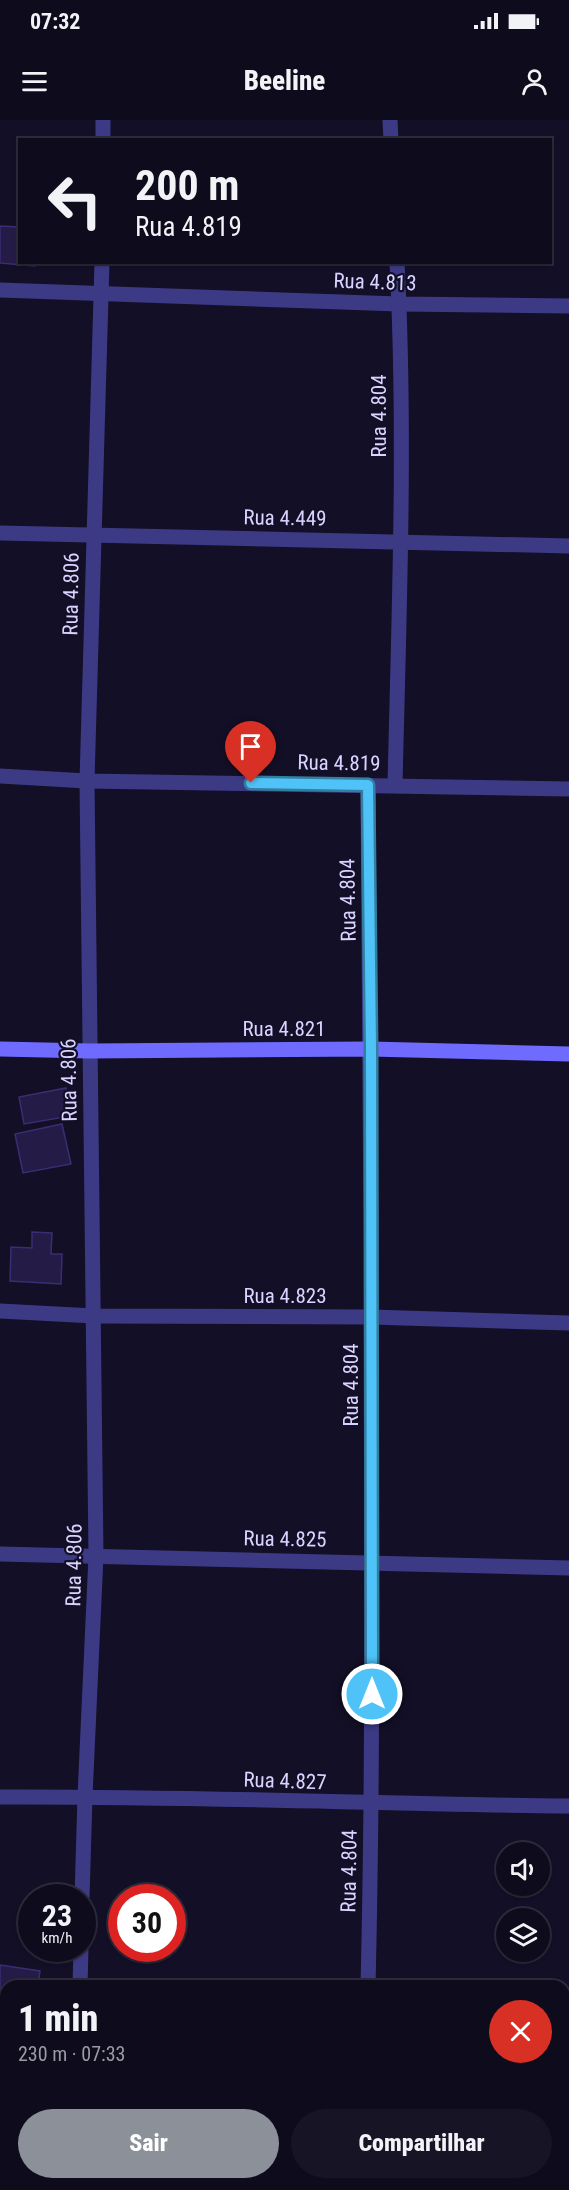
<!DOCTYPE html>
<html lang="pt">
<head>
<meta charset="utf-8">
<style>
	:root { --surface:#0e0b1c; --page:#171425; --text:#f1f3f6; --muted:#9b9ba3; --line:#2e2b3b; --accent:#8c9099 }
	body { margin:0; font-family:"Roboto Condensed",sans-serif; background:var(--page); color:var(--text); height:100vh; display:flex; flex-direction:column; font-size:22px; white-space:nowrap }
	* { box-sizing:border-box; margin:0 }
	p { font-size:20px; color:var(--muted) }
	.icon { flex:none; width:33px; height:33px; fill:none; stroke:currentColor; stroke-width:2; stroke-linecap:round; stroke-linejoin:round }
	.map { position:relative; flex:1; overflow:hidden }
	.drawer { position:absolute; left:0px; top:1860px; width:570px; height:210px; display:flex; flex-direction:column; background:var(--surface); border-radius:18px 18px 0 0; box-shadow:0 2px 4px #0004,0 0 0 2px var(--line) }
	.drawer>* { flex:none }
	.guide { position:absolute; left:18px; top:18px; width:534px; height:126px; border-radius:0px; box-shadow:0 2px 4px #0004,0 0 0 2px var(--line); background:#0e0b1c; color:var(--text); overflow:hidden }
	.fabs { position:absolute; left:496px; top:1722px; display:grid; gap:12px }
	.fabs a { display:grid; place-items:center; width:54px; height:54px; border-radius:50%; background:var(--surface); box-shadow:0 2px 4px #0004,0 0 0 2px var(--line); font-size:30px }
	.speed { position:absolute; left:18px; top:1764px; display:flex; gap:12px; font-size:30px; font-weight:700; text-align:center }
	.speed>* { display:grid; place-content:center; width:78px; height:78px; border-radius:50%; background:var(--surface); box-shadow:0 2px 4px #0004,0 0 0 2px var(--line); line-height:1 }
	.speed small { font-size:15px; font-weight:400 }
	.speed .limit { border:9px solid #d22; background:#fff; color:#111 }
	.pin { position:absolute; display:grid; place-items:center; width:51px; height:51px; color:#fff; margin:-62px -26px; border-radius:50% 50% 50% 0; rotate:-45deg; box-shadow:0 0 6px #0007 }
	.pin .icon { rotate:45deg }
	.me { position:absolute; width:66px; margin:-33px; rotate:0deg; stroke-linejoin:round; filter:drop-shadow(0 0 4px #0008) }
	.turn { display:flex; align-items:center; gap:21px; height:126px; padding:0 18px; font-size:27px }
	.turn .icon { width:78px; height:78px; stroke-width:2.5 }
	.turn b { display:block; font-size:42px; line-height:51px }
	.round { display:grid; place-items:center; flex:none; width:63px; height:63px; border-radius:32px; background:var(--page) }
	.headline { display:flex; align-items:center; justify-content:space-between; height:102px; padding:0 18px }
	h1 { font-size:36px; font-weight:800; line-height:45px }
	.primary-button { display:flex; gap:12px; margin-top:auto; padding:12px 18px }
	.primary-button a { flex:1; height:69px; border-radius:36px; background:var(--accent); color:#fff; font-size:24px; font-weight:800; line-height:69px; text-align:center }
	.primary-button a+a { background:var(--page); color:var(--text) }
	.status { display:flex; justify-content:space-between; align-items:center; height:42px; padding:0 30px; background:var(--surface); direction:ltr }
	.status svg { height:16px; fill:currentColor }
	header { display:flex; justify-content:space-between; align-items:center; height:78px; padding:0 18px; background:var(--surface); font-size:27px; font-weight:800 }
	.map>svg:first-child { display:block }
</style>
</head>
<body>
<div class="status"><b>07:32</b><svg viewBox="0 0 49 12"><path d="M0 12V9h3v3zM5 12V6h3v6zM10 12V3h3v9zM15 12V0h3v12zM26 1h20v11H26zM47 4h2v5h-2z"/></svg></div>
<header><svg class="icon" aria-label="menu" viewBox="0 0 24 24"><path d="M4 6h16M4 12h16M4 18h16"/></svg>Beeline<svg class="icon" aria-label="person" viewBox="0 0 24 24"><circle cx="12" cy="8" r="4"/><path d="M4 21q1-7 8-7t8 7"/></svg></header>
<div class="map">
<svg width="569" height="2070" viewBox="0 0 569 2070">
	<rect width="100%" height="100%" fill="#130f26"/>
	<g fill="#241b47" stroke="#3b2d73" stroke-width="1.5">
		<path d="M0,106L20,107V142H35V146L0,143Z"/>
		<path d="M66,968L71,996L24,1004L19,977Z"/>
		<path d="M62,1004L71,1044L23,1053L15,1014Z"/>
		<path d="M32,1112L52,1113L51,1134H62L61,1164L10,1161L11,1127L32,1128Z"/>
		<path d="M0,1845L40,1851L38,1866H6V1890L0,1889Z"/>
		<path d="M564,1966L569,1968V2004L564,2005Z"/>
		<path d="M117,2064H166L167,2070H119Z"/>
		<path d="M296,2065L336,2066L335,2070H296Z"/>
	</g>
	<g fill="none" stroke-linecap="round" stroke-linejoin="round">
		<g stroke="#3d3a85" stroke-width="15">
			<path d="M390,0L391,20"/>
			<path d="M103,20V0"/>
			<path d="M0,170L399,184L569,186"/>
			<path d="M0,413L569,426"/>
			<path d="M0,656L87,661L569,669"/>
			<path d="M395,665C399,491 406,316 397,142"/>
			<path d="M0,1191L94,1196L371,1197L569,1203"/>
			<path d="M0,1434L569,1448"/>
			<path d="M0,1677C190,1676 379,1684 569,1686"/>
			<path d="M82,1778L85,1676L96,1436L87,661L102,142"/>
			<path d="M80,1866L81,1828"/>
			<path d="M368,1866C374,1616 371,1367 371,1117C370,967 370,816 368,665"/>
			<path d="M0,1923H6"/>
			<path d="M564,1933H569"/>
			<path d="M77,2070V2064"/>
			<path d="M362,2070V2064"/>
		</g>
		<path stroke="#6f6bff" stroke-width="15" d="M0,929L90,931L371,929L569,934"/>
	</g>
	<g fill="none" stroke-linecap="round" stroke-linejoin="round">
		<g stroke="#337fa1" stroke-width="15">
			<path id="route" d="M251,663L368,665L371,929L372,1574"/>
		</g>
		<use href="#route" stroke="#4fc3f7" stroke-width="10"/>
	</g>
	<g text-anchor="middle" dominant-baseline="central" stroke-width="4.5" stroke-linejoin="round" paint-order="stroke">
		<g font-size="21" fill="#d9d4ff" stroke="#130f26">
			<text transform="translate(375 162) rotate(2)">Rua 4.813</text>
			<text transform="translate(379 296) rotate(-90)">Rua 4.804</text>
			<text transform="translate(285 398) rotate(1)">Rua 4.449</text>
			<text transform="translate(71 474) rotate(-89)">Rua 4.806</text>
			<text transform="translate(339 643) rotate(1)">Rua 4.819</text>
			<text transform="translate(348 780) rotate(-91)">Rua 4.804</text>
			<text x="284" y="909">Rua 4.821</text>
			<text transform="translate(69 960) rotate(-91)">Rua 4.806</text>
			<text x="285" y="1176">Rua 4.823</text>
			<text transform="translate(351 1265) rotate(-90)">Rua 4.804</text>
			<text transform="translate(285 1419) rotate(1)">Rua 4.825</text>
			<text transform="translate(74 1445) rotate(-89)">Rua 4.806</text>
			<text transform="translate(285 1661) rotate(2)">Rua 4.827</text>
			<text transform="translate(349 1751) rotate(-89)">Rua 4.804</text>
		</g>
	</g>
</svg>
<div class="fabs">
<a><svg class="icon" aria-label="sound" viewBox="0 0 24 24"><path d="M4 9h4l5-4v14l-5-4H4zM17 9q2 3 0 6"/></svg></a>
<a><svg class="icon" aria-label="layers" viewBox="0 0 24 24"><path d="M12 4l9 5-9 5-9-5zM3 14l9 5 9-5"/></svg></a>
</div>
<div class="speed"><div>23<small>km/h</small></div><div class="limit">30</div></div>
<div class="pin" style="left:251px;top:663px;background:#d93025"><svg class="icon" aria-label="arrive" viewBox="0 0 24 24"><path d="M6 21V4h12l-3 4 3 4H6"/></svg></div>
<svg class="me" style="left:372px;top:1574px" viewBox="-20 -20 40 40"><circle r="17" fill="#4fc3f7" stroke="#fff" stroke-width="3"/><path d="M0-11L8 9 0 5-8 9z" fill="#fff"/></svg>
<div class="guide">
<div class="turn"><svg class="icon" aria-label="left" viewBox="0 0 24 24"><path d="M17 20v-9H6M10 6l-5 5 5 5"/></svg><div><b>200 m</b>Rua 4.819</div></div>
</div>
<section class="drawer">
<div class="headline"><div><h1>1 min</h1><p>230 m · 07:33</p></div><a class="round" style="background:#d93025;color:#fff"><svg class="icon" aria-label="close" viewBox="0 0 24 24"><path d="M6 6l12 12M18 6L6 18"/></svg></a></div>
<div class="primary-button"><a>Sair</a><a>Compartilhar</a></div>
</section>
</div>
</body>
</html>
